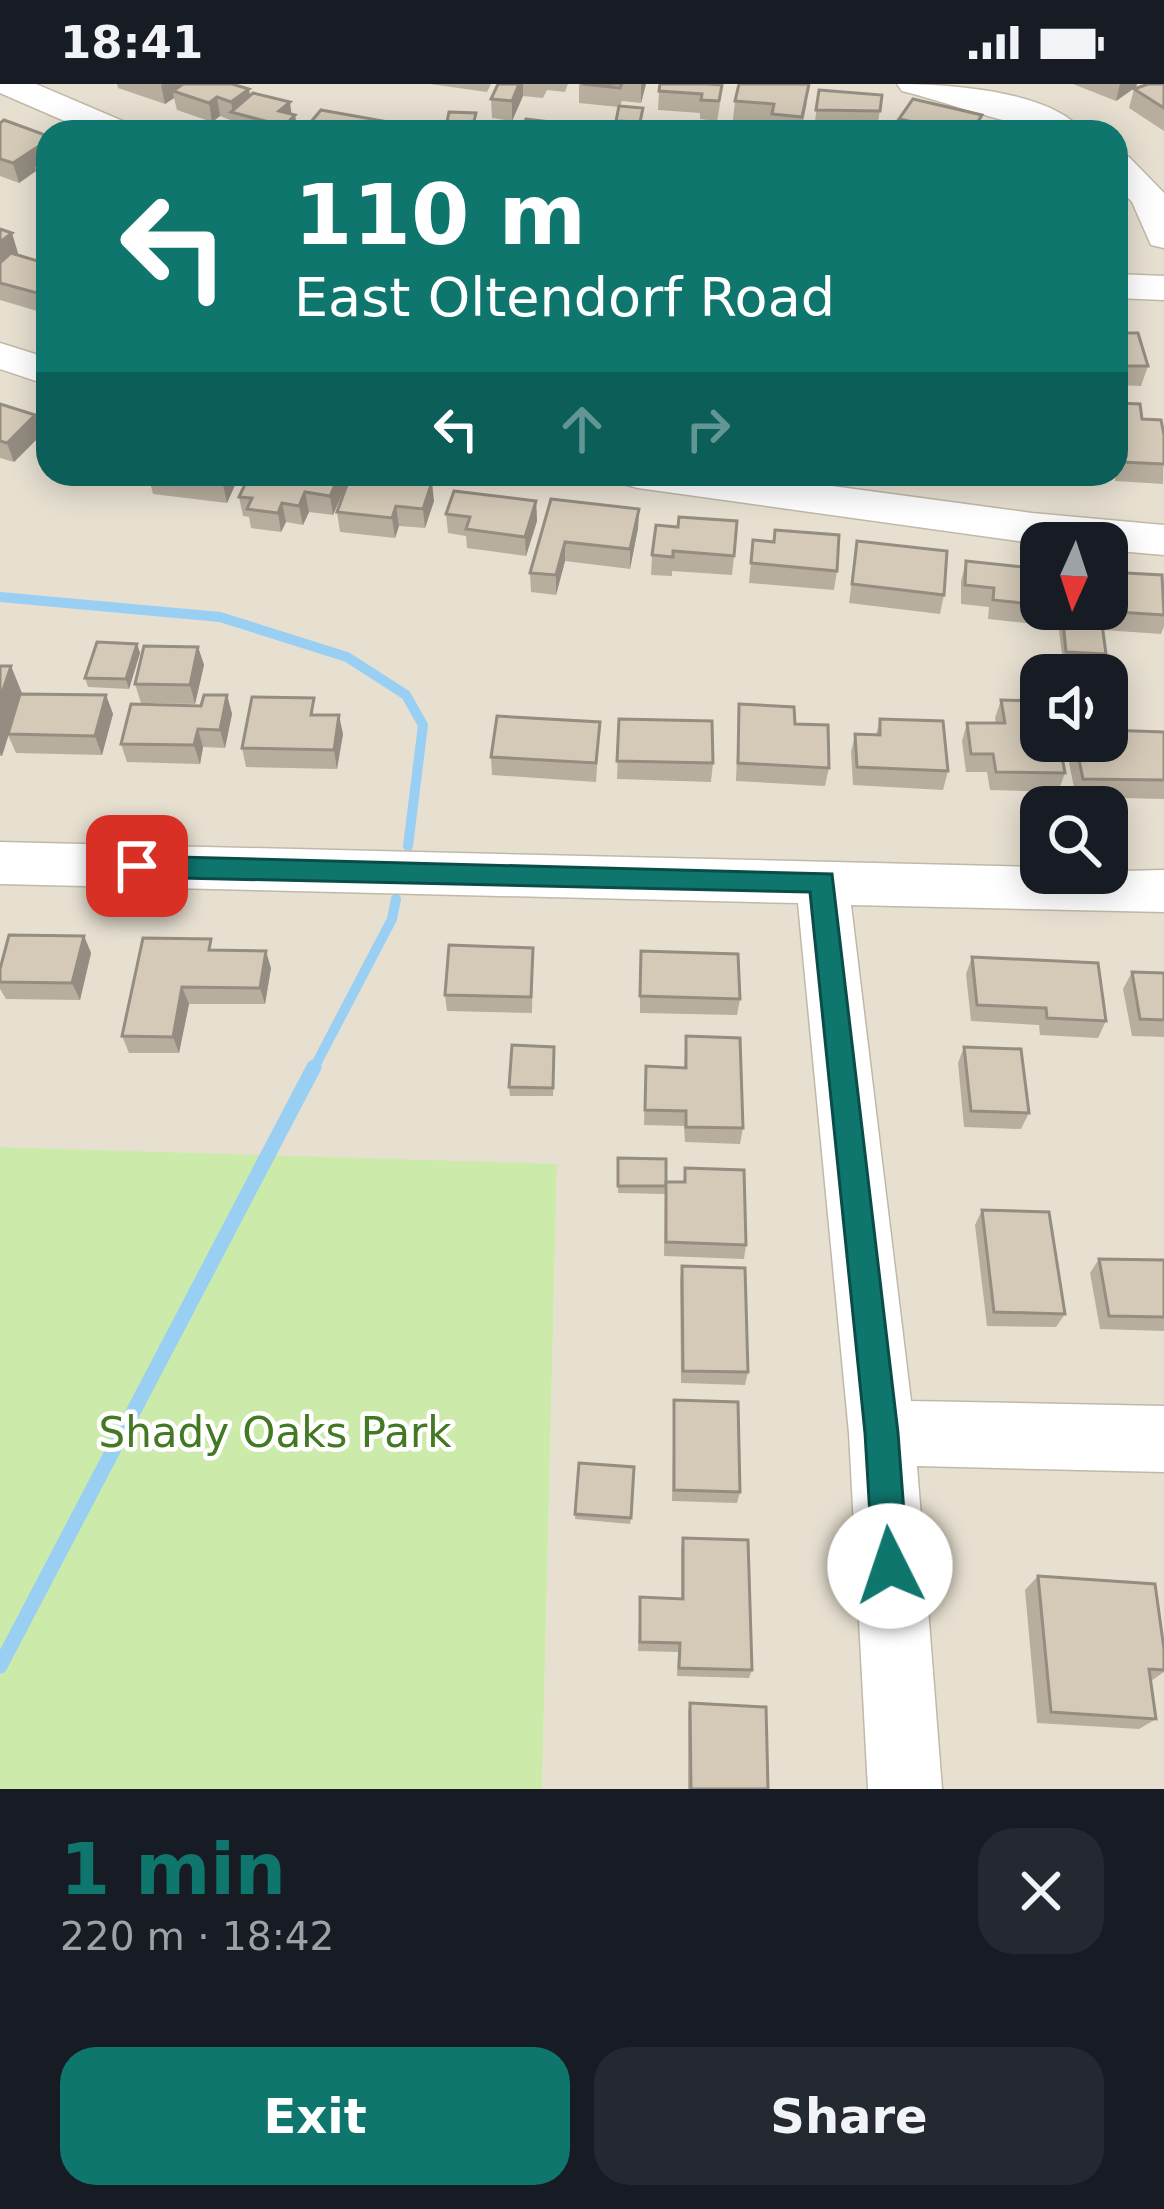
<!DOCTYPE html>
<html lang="en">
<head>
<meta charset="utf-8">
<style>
	:root { --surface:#171b24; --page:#242831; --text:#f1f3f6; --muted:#9ea1a6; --accent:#0f766e }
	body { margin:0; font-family:"DejaVu Sans",sans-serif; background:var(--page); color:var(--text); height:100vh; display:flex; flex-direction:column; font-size:45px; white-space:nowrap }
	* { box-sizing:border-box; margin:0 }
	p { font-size:39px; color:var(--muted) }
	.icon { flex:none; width:66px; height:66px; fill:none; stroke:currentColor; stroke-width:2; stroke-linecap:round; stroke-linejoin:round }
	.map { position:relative; height:1705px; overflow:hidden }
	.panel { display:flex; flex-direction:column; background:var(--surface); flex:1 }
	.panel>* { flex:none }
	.hud { position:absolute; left:36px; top:36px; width:1092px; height:366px; border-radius:36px; box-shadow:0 6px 30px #0003; background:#0f766e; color:#fff; overflow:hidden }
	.needle { width:78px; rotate:183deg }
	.tools { position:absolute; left:1020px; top:438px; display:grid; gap:24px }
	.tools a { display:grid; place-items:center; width:108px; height:108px; border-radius:24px; background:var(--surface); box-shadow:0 6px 30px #0003; font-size:60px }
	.pin { position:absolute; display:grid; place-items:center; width:102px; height:102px; color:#fff; margin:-51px; border-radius:24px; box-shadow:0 6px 18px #0006 }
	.me { position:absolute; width:132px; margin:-66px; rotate:356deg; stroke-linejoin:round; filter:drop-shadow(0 0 9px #0008) }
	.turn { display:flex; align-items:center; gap:42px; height:252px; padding:0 60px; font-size:54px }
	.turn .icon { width:156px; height:156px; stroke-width:2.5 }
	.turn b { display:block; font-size:84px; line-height:102px }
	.lanes { display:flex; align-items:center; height:114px; padding:0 60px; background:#0003; justify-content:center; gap:60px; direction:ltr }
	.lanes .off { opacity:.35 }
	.round { display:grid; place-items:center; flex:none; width:126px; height:126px; border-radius:36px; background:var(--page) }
	.head { display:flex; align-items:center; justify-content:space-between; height:204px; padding:0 60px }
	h1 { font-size:72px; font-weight:600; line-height:90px; color:var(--accent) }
	.primary-button { display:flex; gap:24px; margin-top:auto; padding:24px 60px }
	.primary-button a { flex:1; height:138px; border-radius:36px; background:var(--accent); color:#fff; font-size:48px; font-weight:600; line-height:138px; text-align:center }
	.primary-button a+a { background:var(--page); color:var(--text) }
	.status { display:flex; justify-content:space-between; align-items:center; height:84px; padding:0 60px; background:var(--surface); direction:ltr }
	.status svg { height:33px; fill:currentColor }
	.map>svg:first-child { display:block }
</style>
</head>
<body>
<div class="status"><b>18:41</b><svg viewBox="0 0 49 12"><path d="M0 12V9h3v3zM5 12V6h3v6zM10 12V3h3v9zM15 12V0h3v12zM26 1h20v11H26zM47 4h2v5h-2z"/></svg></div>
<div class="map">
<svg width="1164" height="1705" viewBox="0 0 1164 1705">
	<rect width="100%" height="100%" fill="#f3eee3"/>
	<path fill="#e7e0d1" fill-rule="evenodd" d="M0,0H1164V1705H542L557,1081L0,1063ZM48,48H1116V390H48ZM1041,459H1107V525H1041ZM1041,591H1107V657H1041ZM1041,723H1107V789H1041Z"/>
	<path fill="#cceaa9" d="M0,1063L557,1080L542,1705H0Z"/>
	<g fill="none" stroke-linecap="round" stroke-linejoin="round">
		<g stroke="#9acff4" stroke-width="10">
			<path d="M0,513L220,533L347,573L406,611L423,641L408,762"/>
			<path d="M313,986L392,835L396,815"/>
		</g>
		<path stroke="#9acff4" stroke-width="15" d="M0,1582L314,983"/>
		<g stroke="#c1b9a8" stroke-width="3">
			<g id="minor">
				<path d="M0,0H36L132,41L138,48H90L0,9Z"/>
				<path d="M897,0C945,0 1051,6 1083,48C1022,48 962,22 902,7Z"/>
				<path d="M1116,70L1129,73L1164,109V164L1151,161L1132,118L1116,101Z"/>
				<path d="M1116,190L1164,192V216L1116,214Z"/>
				<path d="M0,259L48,274V301L0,285Z"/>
				<path d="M616,390H743L1032,429L1164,441V471L1107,466V459H1032L638,404L623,400Z"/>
				<path d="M0,758L1041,783V789L1164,786V828L851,821L911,1317L1164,1322V1388L917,1382L942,1705H868L849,1349L798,819L0,800Z"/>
			</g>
		</g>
		<use href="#minor" fill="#fff" fill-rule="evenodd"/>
	</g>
	<g fill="#b7ae9e">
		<path d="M117,0H232L250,11L292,31L298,48L235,47L233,37L220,32L212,38L177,26L174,14L165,20L118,4Z"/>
		<path d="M430,0H491L487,8Z"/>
		<path d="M498,0H568L565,8L547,6L543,14L523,12L512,37L492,34L491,15Z"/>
		<path d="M579,0H646L641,19L622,17L620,22L643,24L639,48L615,46L619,23L579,19Z"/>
		<path d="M709,0L720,20L717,37L700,35V29L658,26L659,7Z"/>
		<path d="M1073,0H1137L1136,3L1116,17Z"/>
		<path d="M1164,0V47L1129,24L1134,5Z"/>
		<path d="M819,6L882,11L877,46L814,45Z"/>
		<path d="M735,17L807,19L801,48H770L771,39L733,36Z"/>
		<path d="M982,31L978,48H897L899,35Z"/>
		<path d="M0,38L48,52V103L40,100L36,87L19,99L0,92Z"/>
		<path d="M0,145L18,169L15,171L48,180L47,230L0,216Z"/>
		<path d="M1116,238L1120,249L1148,282L1141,302L1116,301Z"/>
		<path d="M1116,319L1164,351L1163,400L1115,397Z"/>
		<path d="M0,320L35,331L41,351L14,378L0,374Z"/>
		<path d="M57,390H144L138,402Z"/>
		<path d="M148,390H240L227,419L153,410Z"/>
		<path d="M250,390H343L345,404L333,431L309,428L303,441L286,438L281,448L251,444L249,433L243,432L239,413Z"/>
		<path d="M551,415L639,425L638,444L630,485L565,477L556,511L531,508L530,489Z"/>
		<path d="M434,417L425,444L399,442L395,454L340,448L337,428Z"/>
		<path d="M536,417L537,437L526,472L467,464L466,452L448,449L446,430Z"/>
		<path d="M678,443L734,472L732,491L672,487V492L651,491L652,471Z"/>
		<path d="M753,456L837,487L834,506L749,499Z"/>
		<path d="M857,457L944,511L940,530L849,519Z"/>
		<path d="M966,477L1041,485V525H1050L1045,541L988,535L989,523L961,520V497Z"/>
		<path d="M1164,504V542L1161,550L1103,546L1106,570L1102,580L1063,578L1059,547L1063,538L1096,540L1094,525H1107Z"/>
		<path d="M137,560L140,569L129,605L88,603L85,594Z"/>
		<path d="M198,563L204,581L195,620L141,619L135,600Z"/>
		<path d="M0,582L22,610L106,611L113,630L102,671L16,669L8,651L2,672H0Z"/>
		<path d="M227,611L232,630L225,664L203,663L200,680L127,678L121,660Z"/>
		<path d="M1001,616L1065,689L1058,708L990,706L987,688H966L962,657L967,639H996L995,634Z"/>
		<path d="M739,620L795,640L829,684L825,702L736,697Z"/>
		<path d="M317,631L343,650L337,685L246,683L242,664Z"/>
		<path d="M619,635L713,679L711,698L617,695Z"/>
		<path d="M880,635L948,687L943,706L853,701L851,668L855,650L876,651Z"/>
		<path d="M1164,648V715L1076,713L1066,664L1069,657H1107Z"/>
		<path d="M599,656L596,698L492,691L491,673Z"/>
		<path d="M84,852L91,869L80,916L6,915L0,905V885Z"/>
		<path d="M533,864L532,929L447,927L445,911Z"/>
		<path d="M215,866L271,884L265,920H189L179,969H129L122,952Z"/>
		<path d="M972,873L1106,937L1098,954L1040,951L1039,941L971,937L966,890Z"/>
		<path d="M640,884L740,915L737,931L640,929Z"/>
		<path d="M1132,888L1164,889V953L1132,952L1123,905Z"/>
		<path d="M686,952L743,1044L740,1060L685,1058L684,1042L644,1041L645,998L684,983Z"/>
		<path d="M554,963L553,1012H510L509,1003Z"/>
		<path d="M964,963L1029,1029L1021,1045L964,1043L958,979Z"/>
		<path d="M618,1074L666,1099L683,1098L685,1084L746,1161L744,1175L664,1172L665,1110L618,1109Z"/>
		<path d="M982,1126L1065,1230L1056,1243L987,1242L975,1141Z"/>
		<path d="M1099,1175L1164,1176V1247L1100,1245L1090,1189Z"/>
		<path d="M682,1182L748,1288L745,1301L681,1299L680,1196Z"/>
		<path d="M674,1316L740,1408L737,1419L672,1417Z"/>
		<path d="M579,1379L631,1434L630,1440L575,1435Z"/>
		<path d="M683,1454L752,1586L749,1594L677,1592L678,1568L638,1567L640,1513L681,1515V1464Z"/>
		<path d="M1038,1492L1164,1565V1588L1151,1597L1156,1635L1139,1645L1037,1639L1025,1506Z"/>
		<path d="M690,1619L768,1705H688V1627Z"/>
	</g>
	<g fill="#958d81">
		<path d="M163,0H188L173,7L174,14L165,20L161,1Z"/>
		<path d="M519,0H523V12L512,37V17Z"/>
		<path d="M641,0H646L641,19Z"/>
		<path d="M1120,0H1137L1136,3L1116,17Z"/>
		<path d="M249,5L252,24L233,28L231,18Z"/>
		<path d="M217,13L220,32L212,38L209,19Z"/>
		<path d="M290,18L292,34L295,31L298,48H285L279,27Z"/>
		<path d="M982,31L978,48H971Z"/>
		<path d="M48,56V78L34,81L36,87L19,99L13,79Z"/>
		<path d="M12,149L18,169L4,179L0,189V158Z"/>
		<path d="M48,204L47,230L41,210Z"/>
		<path d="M35,331L41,351L14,378L7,359Z"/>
		<path d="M134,390H144L138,402Z"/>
		<path d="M227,390H240L227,419L223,400Z"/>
		<path d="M340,390H343L345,404L333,431L330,412Z"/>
		<path d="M432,398L434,417L425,444L423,425Z"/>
		<path d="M305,408L309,428L303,441L299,422Z"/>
		<path d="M536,417L537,437L526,472L525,453Z"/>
		<path d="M282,419L286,438L281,448L278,429Z"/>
		<path d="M396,422L399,442L395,454L392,434Z"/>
		<path d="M639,425L638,444L630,485V465Z"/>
		<path d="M565,458V477L556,511V491Z"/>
		<path d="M137,560L140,569L129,605L126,595Z"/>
		<path d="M198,563L204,581L195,620L190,601Z"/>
		<path d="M11,582L22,609L2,672L0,669V615Z"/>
		<path d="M106,611L113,630L102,671L95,652Z"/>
		<path d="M227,611L232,630L225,664L220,646Z"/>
		<path d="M339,631L343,650L337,685L334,666Z"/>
		<path d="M198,645L203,663L200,680L194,661Z"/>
		<path d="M84,852L91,869L80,916L72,899Z"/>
		<path d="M266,867L271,884L265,920L260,904Z"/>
		<path d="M182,903L189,920L179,969L173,953Z"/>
	</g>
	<g fill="#d5cab8" stroke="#958d81" stroke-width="3">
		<path d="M183,0H232L249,5L231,18L217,13L209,19L173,7Z"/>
		<path d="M498,0H519L512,17L491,15Z"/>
		<path d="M582,0H622L620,4Z"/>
		<path d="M660,0H708L722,1L719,17L701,16L702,10L659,7Z"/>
		<path d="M739,0H809L802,33L772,30L774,20L735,17Z"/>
		<path d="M1148,0H1164V24L1134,5Z"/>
		<path d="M819,6L882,11L880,27L816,26Z"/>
		<path d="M253,9L290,18L279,27L295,31L284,42L231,28Z"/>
		<path d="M913,15L982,31L971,48H928L932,42L899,35Z"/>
		<path d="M619,22L643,24L640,38L616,37Z"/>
		<path d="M321,26L383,37L375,48H315L304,46Z"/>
		<path d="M449,28L476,29L472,45L446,43Z"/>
		<path d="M526,35L558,39L554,48H520Z"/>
		<path d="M4,36L48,52V56L13,79L0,75V39Z"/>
		<path d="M392,39L460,46V48H388Z"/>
		<path d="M48,70V85L34,81Z"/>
		<path d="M0,145L12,149L0,158Z"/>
		<path d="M11,169L48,180V204L41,210L0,199V179Z"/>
		<path d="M1116,238L1120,249H1138L1148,282H1116Z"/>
		<path d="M1116,319L1140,320L1142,335L1161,336L1164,351V380L1121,378L1116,349Z"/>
		<path d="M0,320L35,331L7,359L0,357Z"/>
		<path d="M148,390H227L223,400Z"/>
		<path d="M250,390H340L330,412L305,408L299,422L282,419L278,429L247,425L252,414L239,413Z"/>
		<path d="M351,390H360L432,398L423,425L396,422L392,434L337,428Z"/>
		<path d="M454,407L536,417L525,453L466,445L470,433L446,430Z"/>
		<path d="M551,415L639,425L630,465L565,458L556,491L530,489Z"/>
		<path d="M679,433L737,437L734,472L673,467V473L652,471L656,441L678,443Z"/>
		<path d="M775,446L839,451L837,487L751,479L753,456L774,458Z"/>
		<path d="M857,457L947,467L944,511L852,500Z"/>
		<path d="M966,477L1041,485V521L993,516L994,504L965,501Z"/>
		<path d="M1107,488L1162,491L1164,531L1103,527V525H1107Z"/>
		<path d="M1063,538L1102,540L1106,570L1066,568Z"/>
		<path d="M97,558L137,560L126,595L85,594Z"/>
		<path d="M144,562L198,563L190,601L135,600Z"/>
		<path d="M0,582H11L0,615Z"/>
		<path d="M20,610L106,611L95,652L8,650Z"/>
		<path d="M204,611H227L220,646L198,645L194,661L121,660L131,620L201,622Z"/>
		<path d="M252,613L314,614L311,631H339L334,666L242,664Z"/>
		<path d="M1001,616L1041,617V657H1059L1065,689L996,688L993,670H971L967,639H1005Z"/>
		<path d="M739,620L794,623L795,640L828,641L829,684L738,679Z"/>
		<path d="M497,632L600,638L596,679L491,673Z"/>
		<path d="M619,635L712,637L713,679L617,677Z"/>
		<path d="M880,635L943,637L948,687L857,683L855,650L880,651Z"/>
		<path d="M1107,646L1164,648V696L1083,695L1075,657H1107Z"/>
		<path d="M9,851L84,852L72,899L0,898V885Z"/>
		<path d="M143,854L211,855L209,866L266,867L260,904L182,903L173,953L122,952Z"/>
		<path d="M449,861L533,864L531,913L445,911Z"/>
		<path d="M641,867L738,870L740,915L640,912Z"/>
		<path d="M972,873L1098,879L1106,937L1047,934L1046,924L977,921Z"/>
		<path d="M1132,888L1164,889V936L1140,935Z"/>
		<path d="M686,952L740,954L743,1044L686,1043V1027L645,1026L646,982L686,984Z"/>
		<path d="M512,961L554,963L553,1004L509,1003Z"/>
		<path d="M964,963L1021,965L1029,1029L971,1027Z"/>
		<path d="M618,1074L666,1075V1102H618Z"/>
		<path d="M685,1084L744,1086L746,1161L666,1158V1098H685Z"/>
		<path d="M982,1126L1049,1128L1065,1230L994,1228Z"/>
		<path d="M1099,1175L1164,1176V1233L1109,1232Z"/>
		<path d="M682,1182L745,1184L748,1288L683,1287Z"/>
		<path d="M674,1316L738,1318L740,1408L674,1406Z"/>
		<path d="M579,1379L634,1383L631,1434L575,1430Z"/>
		<path d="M683,1454L748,1456L752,1586L679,1584L680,1559L640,1558V1513L683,1515Z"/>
		<path d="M1038,1492L1155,1500L1164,1565V1586L1149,1585L1156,1635L1051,1628Z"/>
		<path d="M690,1619L766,1623L768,1705H691Z"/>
	</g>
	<path fill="#0f766e" stroke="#0a4d48" stroke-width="3" d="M137,772L832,790L898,1349L908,1482L903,1495L890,1500L878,1495L873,1482L865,1349L810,808L137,793L124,782Z"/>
	<g text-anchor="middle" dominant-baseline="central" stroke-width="9" stroke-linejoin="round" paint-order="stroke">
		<g font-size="42" fill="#437923" stroke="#fff">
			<text x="275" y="1348">Shady Oaks Park</text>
		</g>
	</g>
</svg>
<div class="tools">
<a><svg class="needle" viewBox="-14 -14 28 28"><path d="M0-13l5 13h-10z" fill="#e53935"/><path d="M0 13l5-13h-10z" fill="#9ea1a6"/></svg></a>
<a><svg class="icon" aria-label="sound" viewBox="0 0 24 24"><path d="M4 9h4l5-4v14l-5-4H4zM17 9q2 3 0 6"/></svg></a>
<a><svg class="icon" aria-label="search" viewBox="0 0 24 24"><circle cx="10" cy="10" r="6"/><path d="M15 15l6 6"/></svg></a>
</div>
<div class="pin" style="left:137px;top:782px;background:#d93025"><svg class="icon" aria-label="arrive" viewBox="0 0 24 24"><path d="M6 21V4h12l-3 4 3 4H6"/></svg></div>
<svg class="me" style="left:890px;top:1482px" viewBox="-20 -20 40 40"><circle r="19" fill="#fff"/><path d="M0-13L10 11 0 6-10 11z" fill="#0f766e"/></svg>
<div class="hud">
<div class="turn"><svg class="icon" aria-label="left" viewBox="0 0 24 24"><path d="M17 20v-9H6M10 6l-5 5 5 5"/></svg><div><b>110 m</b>East Oltendorf Road</div></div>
<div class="lanes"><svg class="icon" aria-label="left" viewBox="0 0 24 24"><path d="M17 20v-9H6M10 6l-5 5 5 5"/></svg><svg class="icon off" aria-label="ahead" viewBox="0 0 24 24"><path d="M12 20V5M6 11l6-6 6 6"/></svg><svg class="icon off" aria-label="right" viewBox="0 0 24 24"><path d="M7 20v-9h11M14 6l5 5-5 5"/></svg></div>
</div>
</div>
<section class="panel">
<div class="head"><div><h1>1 min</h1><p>220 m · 18:42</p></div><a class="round"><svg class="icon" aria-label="close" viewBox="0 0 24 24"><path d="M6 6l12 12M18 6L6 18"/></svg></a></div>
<div class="primary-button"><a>Exit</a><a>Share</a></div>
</section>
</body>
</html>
